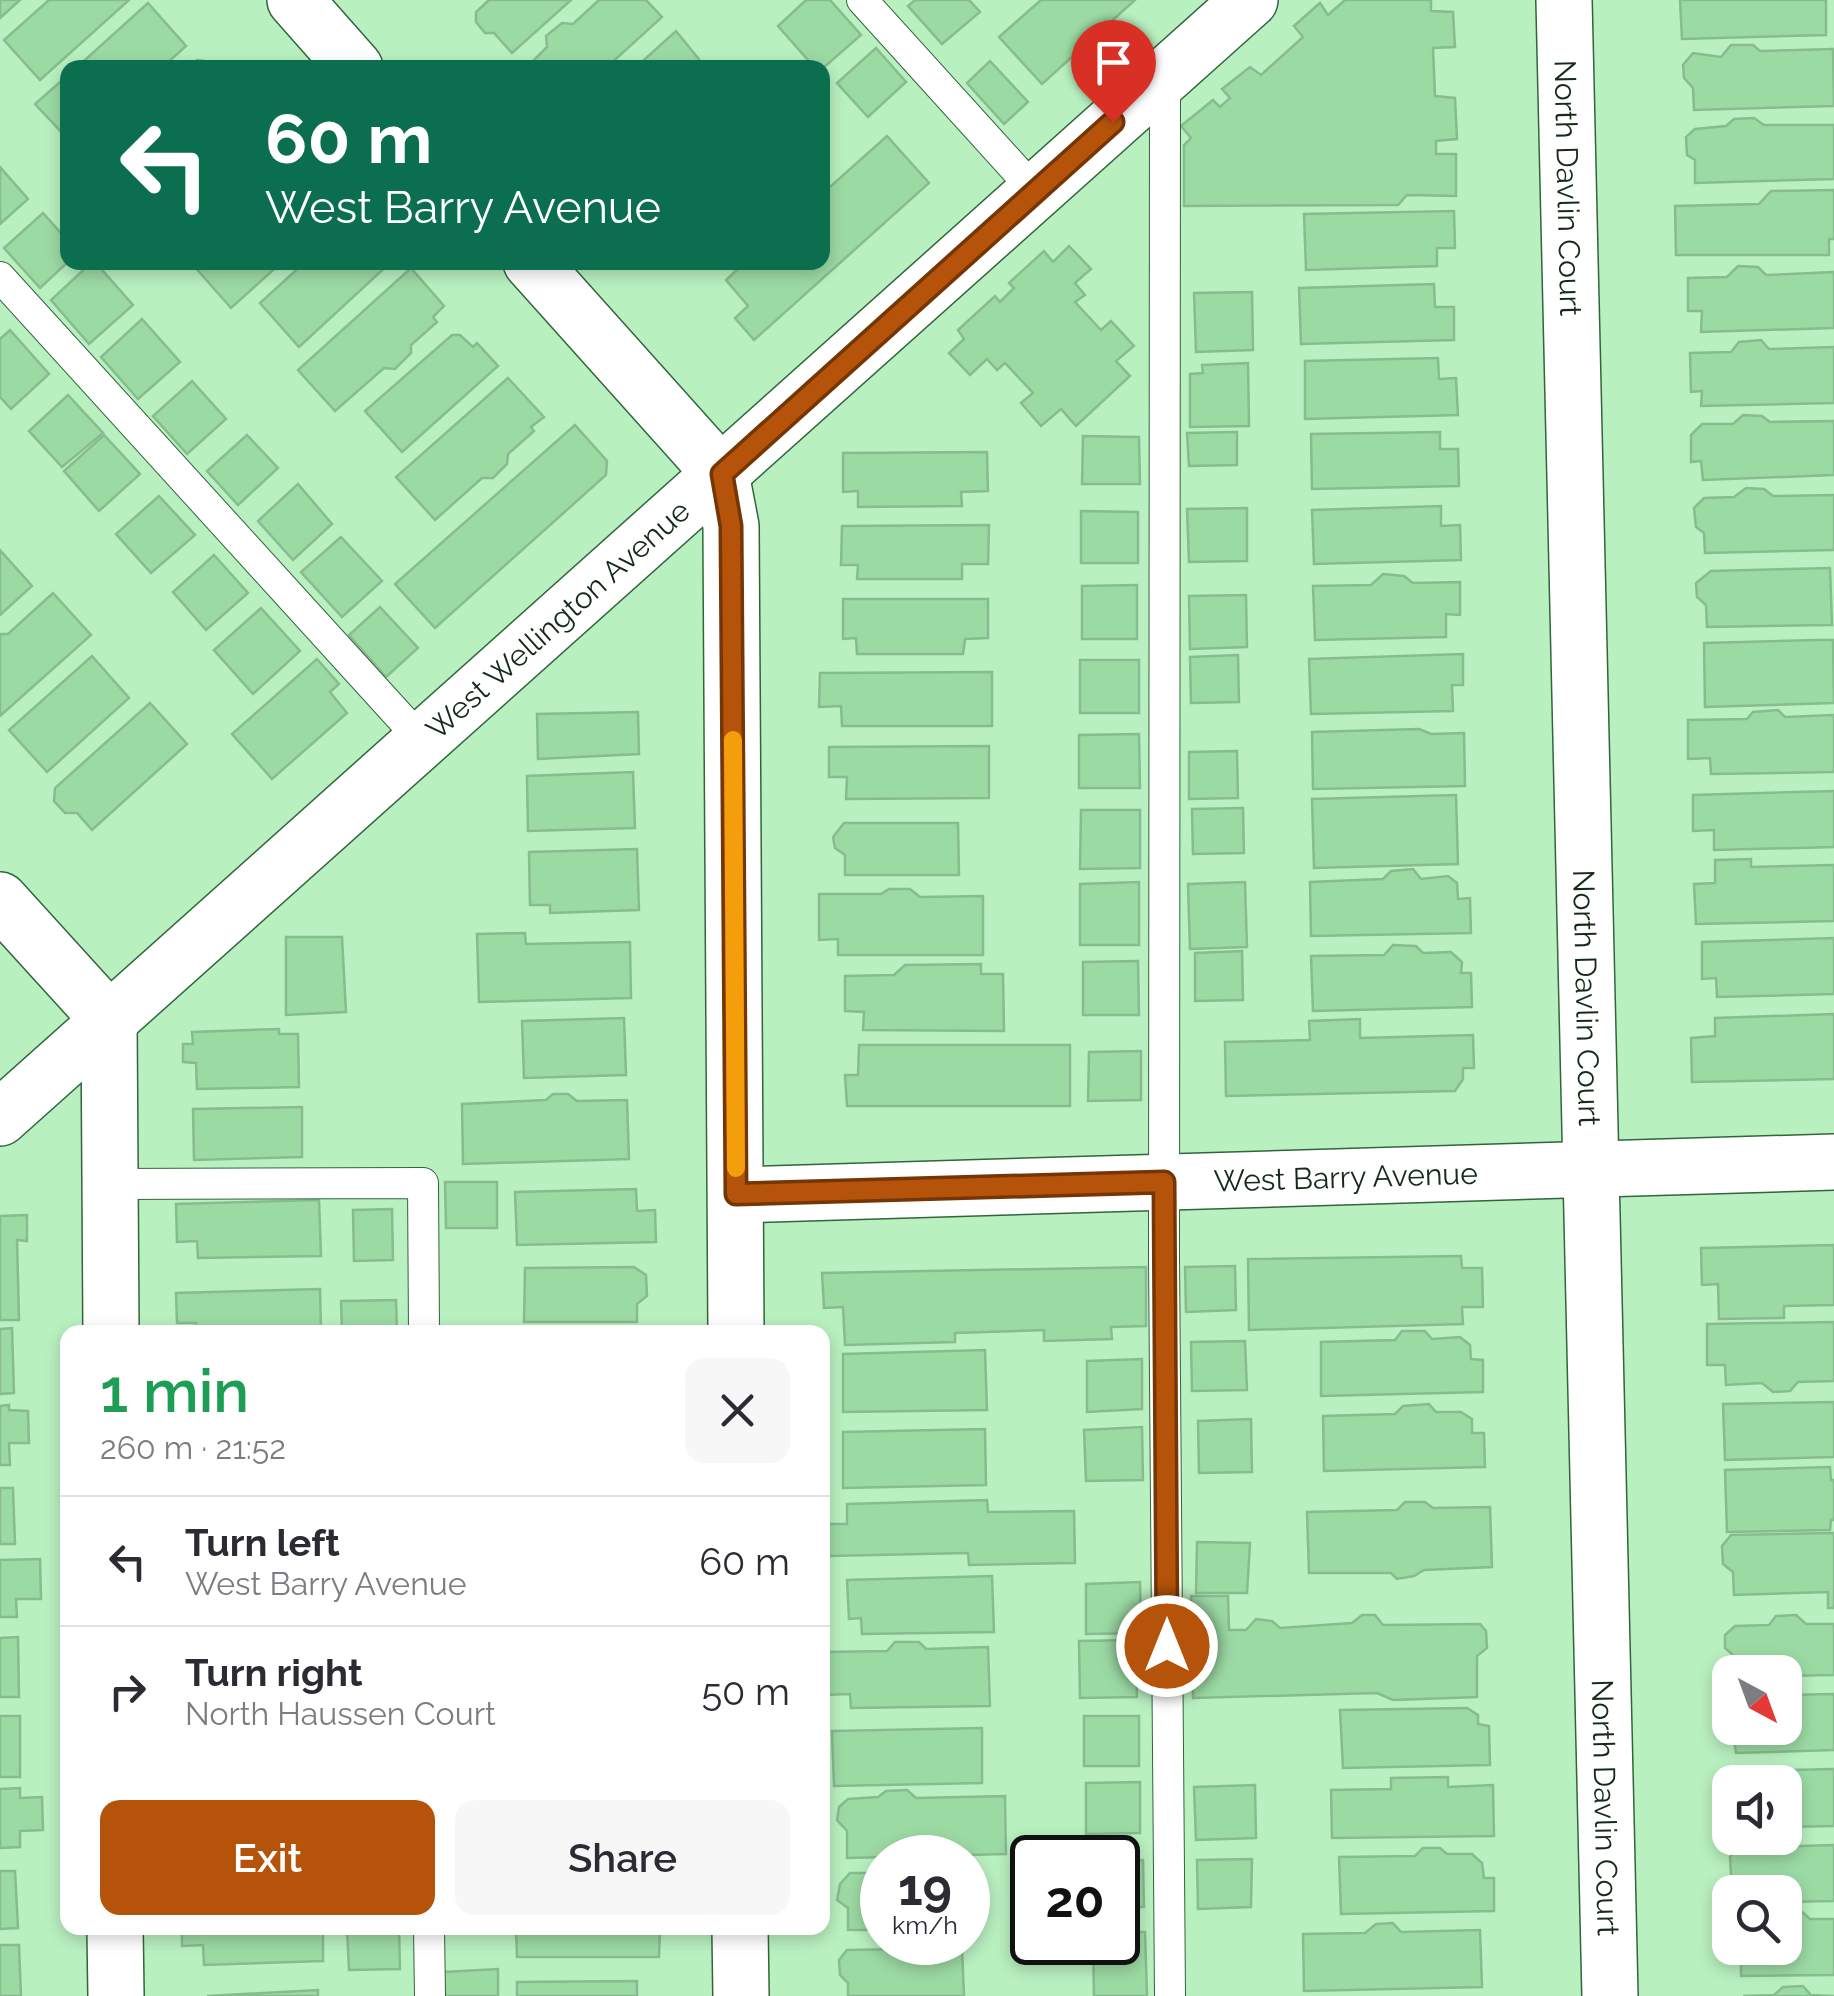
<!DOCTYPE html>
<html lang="en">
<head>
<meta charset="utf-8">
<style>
	:root { --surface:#fff; --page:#f7f7f7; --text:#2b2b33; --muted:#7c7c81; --line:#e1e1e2; --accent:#b45309 }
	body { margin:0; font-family:Raleway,sans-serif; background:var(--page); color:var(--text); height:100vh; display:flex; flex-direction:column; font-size:38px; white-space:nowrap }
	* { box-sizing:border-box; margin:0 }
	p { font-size:32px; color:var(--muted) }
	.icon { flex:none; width:55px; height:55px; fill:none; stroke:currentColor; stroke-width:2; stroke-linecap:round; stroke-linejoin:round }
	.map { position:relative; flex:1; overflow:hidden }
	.drawer { position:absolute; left:60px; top:1325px; width:770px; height:610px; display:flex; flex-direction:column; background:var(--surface); border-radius:20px; box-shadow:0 5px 15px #0003 }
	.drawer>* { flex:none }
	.banner { position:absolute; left:60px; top:60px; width:770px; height:210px; border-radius:20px; box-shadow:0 5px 15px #0003; background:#0b6e4f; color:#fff; overflow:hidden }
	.needle { width:65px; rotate:139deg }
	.controls { position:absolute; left:1712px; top:1655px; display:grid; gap:20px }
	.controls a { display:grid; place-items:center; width:90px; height:90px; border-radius:20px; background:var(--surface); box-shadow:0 5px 15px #0003; font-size:50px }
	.speed { position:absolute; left:860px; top:1835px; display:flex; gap:20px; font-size:50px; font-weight:700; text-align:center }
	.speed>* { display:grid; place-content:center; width:130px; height:130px; border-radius:50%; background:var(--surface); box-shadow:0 5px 15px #0003; line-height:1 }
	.speed small { font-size:25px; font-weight:400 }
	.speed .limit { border:5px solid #111; border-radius:15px; background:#fff; color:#111 }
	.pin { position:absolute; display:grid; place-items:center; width:85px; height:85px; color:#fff; margin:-102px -42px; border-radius:50% 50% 50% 0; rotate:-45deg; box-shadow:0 0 10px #0007 }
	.pin .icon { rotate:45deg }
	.me { position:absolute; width:110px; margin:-55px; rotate:0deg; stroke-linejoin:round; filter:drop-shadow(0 0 8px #0008) }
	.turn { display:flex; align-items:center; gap:35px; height:210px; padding:0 40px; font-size:45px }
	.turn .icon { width:130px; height:130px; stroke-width:2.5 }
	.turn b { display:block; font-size:70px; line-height:85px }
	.round { display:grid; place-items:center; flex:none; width:105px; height:105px; border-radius:20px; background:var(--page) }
	.summary { display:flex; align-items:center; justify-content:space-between; height:170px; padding:0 40px }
	h1 { font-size:60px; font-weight:600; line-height:75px; color:#1e9e55 }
	.cta { display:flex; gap:20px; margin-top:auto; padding:20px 40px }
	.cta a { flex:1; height:115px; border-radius:20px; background:var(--accent); color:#fff; font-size:40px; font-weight:600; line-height:115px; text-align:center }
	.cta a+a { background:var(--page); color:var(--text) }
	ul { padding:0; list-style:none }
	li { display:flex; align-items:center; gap:30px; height:130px; padding:0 40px; border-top:2px solid var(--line) }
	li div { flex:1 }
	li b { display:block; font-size:38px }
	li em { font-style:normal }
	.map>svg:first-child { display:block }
</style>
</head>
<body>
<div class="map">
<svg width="1834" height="1996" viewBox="0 0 1834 1996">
	<rect width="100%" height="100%" fill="#b9f0c0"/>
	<g fill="#9cdaa4" stroke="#87bc8e" stroke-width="2.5">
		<path d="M0,0H20L0,18Z"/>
		<path d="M49,0H129L40,80L4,40Z"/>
		<path d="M489,0H571L512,53L494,33H485L476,22V12Z"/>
		<path d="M599,0H646L662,17L606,68H526L547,47L546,36L562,23L573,24Z"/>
		<path d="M806,0H830L861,35L822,69V68H815L778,26Z"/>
		<path d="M915,0H969L980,12L942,44L908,6Z"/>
		<path d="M1041,0H1135L1042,84L999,37Z"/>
		<path d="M1345,0H1431V11L1453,12L1455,47L1433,48L1435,96L1455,98L1457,139L1436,141V154H1456V196L1407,195L1398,205L1184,206V145L1191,138L1181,126L1213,100L1220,107L1230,98L1222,89L1250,67L1261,75L1303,37L1294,26L1320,3L1328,15Z"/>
		<path d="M1680,0H1826V35L1682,39Z"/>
		<path d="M148,3L186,46L162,68H76Z"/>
		<path d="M676,31L706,68H635Z"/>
		<path d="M1731,45H1753L1760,51L1833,49L1834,106L1694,110L1693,88L1684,78L1683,65L1693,53L1721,57Z"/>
		<path d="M876,48L906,82L868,117L837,83Z"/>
		<path d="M197,60L211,62L217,68H189Z"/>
		<path d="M990,61L1028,102L1004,124L967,83Z"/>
		<path d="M68,75V139L35,104Z"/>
		<path d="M1754,118L1764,125H1834V179L1695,183V160L1687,155L1686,137L1695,129L1726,126L1734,119Z"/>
		<path d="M887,136L929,183L754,340L735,318L748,306L726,280L745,262H822V194Z"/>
		<path d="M0,167L28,199L0,224Z"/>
		<path d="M1834,190V239H1829V255H1676L1675,206L1759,204L1771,191Z"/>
		<path d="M1454,211L1455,248H1437V266L1306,270L1304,214Z"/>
		<path d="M43,213L68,241V262L40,288L4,248Z"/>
		<path d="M1069,246L1091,269L1075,283L1085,295L1075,302L1101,330L1111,321L1134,346L1116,361L1130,376L1076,426L1061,409L1041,426L1021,403L1033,393L1005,363L997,370L987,359L970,375L949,353L964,339L958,330L995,296L1000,302L1014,288L1009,283L1044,251L1053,262Z"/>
		<path d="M92,262H95L133,305L89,344L51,300Z"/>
		<path d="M195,262H282L231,308L193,265Z"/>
		<path d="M305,262H391L299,347L260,303Z"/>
		<path d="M1738,266L1758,267L1766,275L1834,272V328L1701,332L1702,311H1688V278L1727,277Z"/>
		<path d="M411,268L444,306L433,317L437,322L411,345V353L395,369L384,368L335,411L298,370Z"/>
		<path d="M1434,284L1435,307H1454V340L1301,344L1299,288Z"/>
		<path d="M1252,292L1253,350L1196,352L1194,293Z"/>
		<path d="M142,319L180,362L138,399L101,357Z"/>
		<path d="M10,330L49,374L11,409L0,397V339Z"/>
		<path d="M452,335H460L473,347L477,343L498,366L402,452L365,411Z"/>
		<path d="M1761,340L1769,349L1834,347V403L1701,406L1702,391L1691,392L1690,353L1731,352L1739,342Z"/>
		<path d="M1438,358L1439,379L1456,378L1458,415L1305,419V361Z"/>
		<path d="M1248,363L1249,426L1190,427V374L1203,373L1202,365Z"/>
		<path d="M508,378L544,417L531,427L534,431L508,454L507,464L493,478H482L435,520L396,477Z"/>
		<path d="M192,381L226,419L187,454L153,416Z"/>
		<path d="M68,395L103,433L62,467L29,431Z"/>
		<path d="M1743,415L1762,416L1770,422L1834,421V475L1703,480L1701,461L1691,462V435L1702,424H1733Z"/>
		<path d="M575,425L607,461L606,475L435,628L395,584Z"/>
		<path d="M1237,432V465L1189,466L1187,433Z"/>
		<path d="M1440,432V449H1458L1459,486L1312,489L1311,434Z"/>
		<path d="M104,435L140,474L99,511L64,471Z"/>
		<path d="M247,435L278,468L238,505L207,471Z"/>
		<path d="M1083,436L1139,437L1140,484H1082Z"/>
		<path d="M987,452L988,491L961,492L962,506L858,507V491L843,492V453Z"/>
		<path d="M298,484L332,524L293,560L258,521Z"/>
		<path d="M1746,488L1764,489L1773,496L1834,495V550L1705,553L1704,533L1696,527L1694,508L1704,498L1734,497Z"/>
		<path d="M159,496L195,535L151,573L116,534Z"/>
		<path d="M1441,506V526L1460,525L1461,560L1314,564L1312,510Z"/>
		<path d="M1247,508V561L1189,562L1187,509Z"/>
		<path d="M1081,511L1138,512V563H1081Z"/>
		<path d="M989,525L988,564H962V579H857L858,565H841L842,526Z"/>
		<path d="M341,537L382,581L342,617L301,572Z"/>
		<path d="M0,550L32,586L0,615Z"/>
		<path d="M214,555L248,593L206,630L173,592Z"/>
		<path d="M1830,568L1832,625L1707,627L1706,605L1697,597L1696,583L1711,571Z"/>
		<path d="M1383,574L1404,576L1413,583L1460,582V615L1446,614V637L1315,640L1313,586L1371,585Z"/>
		<path d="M1137,585V639H1082V586Z"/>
		<path d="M53,593L91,635L0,716V634H8Z"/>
		<path d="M1246,595L1247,647L1190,649L1189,596Z"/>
		<path d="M843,599H988V638L965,639L963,654H857L856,638L843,639Z"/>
		<path d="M380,607L418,648L386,677L349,635Z"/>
		<path d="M261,608L300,651L253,694L214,650Z"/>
		<path d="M1816,640H1833L1834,703L1705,707L1704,643Z"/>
		<path d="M1463,654V685H1452L1453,711L1311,714L1309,659Z"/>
		<path d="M1238,655L1239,702L1191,703L1190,657Z"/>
		<path d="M92,656L129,698L47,772L9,730Z"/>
		<path d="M317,659L339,684L330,692L347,713L272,779L232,734Z"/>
		<rect x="1080" y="660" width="59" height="53"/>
		<path d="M992,672V726H842L841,706L819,707L820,673Z"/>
		<path d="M150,703L187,744L92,830L77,813H65L54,801L55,788Z"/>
		<path d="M1778,710L1785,717L1834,715V772L1711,774L1710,758L1688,759V720L1747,719L1753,712Z"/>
		<path d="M638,712L639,754L538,759L537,714Z"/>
		<path d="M1419,729L1431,734L1464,733L1465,786L1313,789L1312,732Z"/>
		<path d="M1139,734L1140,788H1079V735Z"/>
		<path d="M989,746V798L846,799L847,777H829V747Z"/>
		<path d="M1237,751L1238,798L1189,799V752Z"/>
		<path d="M633,772L635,828L528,831L527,776Z"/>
		<path d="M1834,791V847L1714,850V830L1693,831V795Z"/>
		<path d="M1456,795L1458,864L1314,868L1312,799Z"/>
		<path d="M1243,808L1244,853L1193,854L1192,809Z"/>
		<path d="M1081,810H1140V868L1080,869Z"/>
		<path d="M844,823H958L959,875H845V855L835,848L833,837Z"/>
		<path d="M637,849L639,910L550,913V905H530L529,852Z"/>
		<path d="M1751,859V867L1834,865V921L1696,924L1694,884L1715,883V860Z"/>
		<path d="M1413,869L1421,879L1448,876L1457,883L1458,899L1470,898L1471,933L1311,936L1310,882L1383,879L1391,871Z"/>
		<path d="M1139,882V945H1080V884Z"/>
		<path d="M1245,882L1247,947L1190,949L1188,884Z"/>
		<path d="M889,889H910L920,897L983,896V955H838V939L819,940V894H881Z"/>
		<path d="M525,933L526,944L630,942L631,998L479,1002L477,934Z"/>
		<path d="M286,937H342L346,1012L286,1015Z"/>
		<path d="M1834,938V994L1717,997L1716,978L1702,979V942Z"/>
		<path d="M1393,945L1416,946L1423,953L1451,952L1462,962L1461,973H1471L1472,1007L1313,1011L1311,956L1384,955Z"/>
		<path d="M1242,951L1243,1000L1195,1001V953Z"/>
		<path d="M1138,961L1139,1015H1083V962Z"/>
		<path d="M981,964V974H1003L1004,1031L863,1030L864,1012L845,1011V976L894,975L905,965Z"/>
		<path d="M1834,1014V1079L1692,1082L1691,1038L1715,1036V1018Z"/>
		<path d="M624,1018L626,1075L524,1078L522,1021Z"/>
		<path d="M1360,1019V1038L1473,1035L1474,1068H1463V1079L1455,1091L1226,1096L1225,1042L1310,1040L1309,1021Z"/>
		<path d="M279,1029V1034H298L299,1087L197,1089L196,1063L183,1062V1044H193L192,1032Z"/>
		<path d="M859,1045H1070V1106H847L845,1075H858Z"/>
		<path d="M1141,1051V1100L1088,1101L1089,1052Z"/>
		<path d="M553,1094H568L577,1101L627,1100L629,1159L463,1164L462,1104L546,1100Z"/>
		<path d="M302,1107V1157L194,1160L193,1109Z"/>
		<path d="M445,1182H497V1228H446Z"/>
		<path d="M636,1189L637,1211L655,1210L656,1242L517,1245L515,1192Z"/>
		<path d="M319,1200L321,1256L198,1258L197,1241L177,1242L176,1204Z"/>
		<path d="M392,1209L393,1260L354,1261L353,1210Z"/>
		<path d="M27,1215V1241L17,1240L19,1320H0V1216Z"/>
		<path d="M1834,1245V1305L1784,1306V1318L1719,1319L1718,1284L1702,1285L1701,1248Z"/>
		<path d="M1461,1256L1462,1268H1482L1483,1307H1462L1463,1324L1249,1330L1248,1259Z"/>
		<path d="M1235,1266L1236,1310L1186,1312L1185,1267Z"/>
		<path d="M634,1267L646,1275L647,1296L637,1304V1322H524L525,1268Z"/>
		<path d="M1146,1267V1326L1111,1327L1112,1339L1044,1341V1330L955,1333V1342L845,1345L843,1307L824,1308L822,1273Z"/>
		<path d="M320,1289L321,1332H196V1323H177L176,1293Z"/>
		<path d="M396,1300L397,1332H342L341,1301Z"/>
		<path d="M1834,1322V1381L1798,1382L1790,1391L1773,1392L1762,1383L1726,1385L1725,1365H1707V1324Z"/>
		<path d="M12,1328L14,1393L0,1394V1329Z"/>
		<path d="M1402,1331H1425L1432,1339L1460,1337L1470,1345L1471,1359L1483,1360V1392L1321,1396V1342L1395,1340Z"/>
		<path d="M1245,1341L1247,1390L1192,1391L1191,1342Z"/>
		<path d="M985,1350L987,1410L843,1412V1354Z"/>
		<path d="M1142,1359V1409L1087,1412V1361Z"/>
		<path d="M1834,1402V1457L1725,1460L1723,1404Z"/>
		<path d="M1429,1404L1436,1412H1461L1472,1419V1433H1484L1485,1467L1324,1471L1323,1416L1395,1414L1403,1406Z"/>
		<path d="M9,1405V1410L28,1411L29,1443H9L10,1465H0V1406Z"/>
		<path d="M1251,1419L1252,1472L1199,1473L1198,1421Z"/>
		<path d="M1142,1427L1143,1480L1086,1481L1084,1430Z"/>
		<path d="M985,1429L986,1485L843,1488V1432Z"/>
		<path d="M1830,1467L1831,1480H1834V1520H1831L1830,1530L1727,1532L1725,1470Z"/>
		<path d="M0,1488H13L15,1544H0Z"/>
		<path d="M987,1500L988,1512L1074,1511L1075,1563L969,1565L968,1553L829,1556L828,1524H847V1504Z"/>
		<path d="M1405,1502H1425L1433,1508L1490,1507L1492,1567L1424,1570L1414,1576L1397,1579L1391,1573H1309L1307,1512L1397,1510Z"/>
		<path d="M1834,1533V1608H1828V1592L1734,1595L1733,1572L1723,1564L1722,1546L1731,1535Z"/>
		<path d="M1197,1542L1250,1543L1247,1593H1196Z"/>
		<path d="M40,1559L41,1599H16L17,1617H0V1560Z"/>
		<path d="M992,1576L994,1632L862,1634L861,1618L849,1619L847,1580Z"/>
		<path d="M1140,1582L1141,1633L1086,1634V1584Z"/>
		<path d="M1191,1596H1228L1229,1630H1246L1256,1619L1272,1621L1280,1628L1352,1623L1362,1615H1375L1383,1625L1480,1624L1486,1631L1487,1648L1477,1656V1697L1393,1700L1377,1693L1193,1698Z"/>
		<path d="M1796,1615L1806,1624H1834V1675L1785,1676V1672H1735L1734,1656L1725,1648V1635L1735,1626L1769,1625L1776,1616Z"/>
		<path d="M18,1637L19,1697H0V1638Z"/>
		<path d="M1135,1640L1137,1697L1080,1698L1079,1641Z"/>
		<path d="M895,1642H919L926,1649L988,1647L990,1706L851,1708L850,1694L824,1695L823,1652L887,1651Z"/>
		<path d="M1834,1694V1750L1736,1753L1733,1730L1731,1728H1785V1695Z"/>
		<path d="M1730,1700V1727L1725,1721V1708Z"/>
		<path d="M1467,1708L1478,1715V1724L1489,1726L1490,1765L1343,1768L1340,1710Z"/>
		<rect x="0" y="1716" width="20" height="61"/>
		<rect x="1084" y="1716" width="55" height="50"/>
		<path d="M982,1728V1783L834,1786L832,1731Z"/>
		<path d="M1834,1769V1826L1785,1827V1782H1730V1800L1728,1798V1783L1738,1771Z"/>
		<path d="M1448,1777V1787L1493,1785L1494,1836L1332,1838L1331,1790L1391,1789V1778Z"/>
		<path d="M1140,1782V1833L1086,1834V1783Z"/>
		<path d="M1255,1785L1256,1838L1196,1840L1194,1787Z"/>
		<path d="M20,1788V1798L42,1797L43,1830L20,1831V1847L0,1848V1789Z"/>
		<path d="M907,1790L916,1798L1005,1796L1006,1854L847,1858V1831L837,1820L839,1807L848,1799L878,1797L886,1791Z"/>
		<path d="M1834,1845V1901L1785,1902V1892H1740L1739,1883L1731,1875L1730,1857L1738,1848Z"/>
		<path d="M1423,1848H1440L1447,1854H1472L1482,1863L1484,1878H1494V1911L1341,1914L1339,1857L1415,1856Z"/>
		<path d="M1252,1859L1251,1907L1198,1909L1197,1860Z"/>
		<path d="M1143,1860L1144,1907H1118V1861Z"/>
		<path d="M0,1871H15L18,1928L0,1929Z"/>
		<path d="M968,1871H973L974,1928H968Z"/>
		<path d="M850,1873H882V1930H848V1908L837,1900L840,1884Z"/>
		<path d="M1801,1911L1810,1919H1834V1975L1741,1976V1955L1732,1948H1785V1912Z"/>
		<path d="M1393,1923L1401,1932L1480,1930L1482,1987L1304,1991L1303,1934L1365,1933L1376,1924Z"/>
		<path d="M182,1928H323V1961L204,1965L203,1945L182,1946Z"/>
		<path d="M347,1928H399L400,1969L349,1970Z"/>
		<path d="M516,1928H660L659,1957H517Z"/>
		<path d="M1118,1932H1145L1147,1996H1094L1093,1942H1118Z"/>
		<path d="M0,1945H19L21,1996H0Z"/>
		<path d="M962,1948L964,1996H848V1983L840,1975L839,1960L847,1950Z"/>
		<path d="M498,1969V1996H445L444,1972Z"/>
		<path d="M637,1981V1996H517V1982Z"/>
		<path d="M1803,1986L1811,1995L1834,1996H1743L1774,1995L1783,1987Z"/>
		<path d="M318,1990V1996H207Z"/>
	</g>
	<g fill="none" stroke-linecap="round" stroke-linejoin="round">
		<g stroke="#32653b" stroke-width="32">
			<g id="lane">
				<path d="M862,0L1036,192"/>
				<path d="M1165,76L1164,1257L1170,1996"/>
				<path d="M0,277L422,741"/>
				<path d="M110,1184L423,1183L424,1332"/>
				<path d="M429,1928L430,1996"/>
			</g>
		</g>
		<g stroke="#32653b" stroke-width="58">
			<g id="street">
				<path d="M295,0L355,68"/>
				<path id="s1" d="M1564,0L1610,1996"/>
				<path d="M531,262L721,474L731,526L736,1332"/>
				<path d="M0,900L109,1020L111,1332"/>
				<path id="s2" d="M0,1118L1250,0"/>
				<path id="s3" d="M736,1195L1834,1162"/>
				<path d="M115,1928L116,1996"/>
				<path d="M740,1928L741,1996"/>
			</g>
		</g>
		<use href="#lane" stroke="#fff" stroke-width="30"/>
		<use href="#street" stroke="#fff" stroke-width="55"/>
	</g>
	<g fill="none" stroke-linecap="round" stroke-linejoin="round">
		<g stroke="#753606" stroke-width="25">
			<path id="route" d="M1113,122L722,474L731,526L736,1194L1164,1182L1167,1646"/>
		</g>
		<use href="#route" stroke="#b45309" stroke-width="18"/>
		<path stroke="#f59e0b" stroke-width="18" d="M733,740L736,1168"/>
	</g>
	<g text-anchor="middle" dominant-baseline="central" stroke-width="9" stroke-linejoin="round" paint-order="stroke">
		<g font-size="30" fill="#152a18" stroke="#fff">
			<text stroke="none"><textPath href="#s1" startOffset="188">North Davlin Court</textPath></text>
			<text stroke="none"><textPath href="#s2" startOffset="748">West Wellington Avenue</textPath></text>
			<text stroke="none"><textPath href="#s1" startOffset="998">North Davlin Court</textPath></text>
			<text stroke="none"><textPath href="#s3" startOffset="610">West Barry Avenue</textPath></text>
			<text stroke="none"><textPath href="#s1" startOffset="1808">North Davlin Court</textPath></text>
		</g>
	</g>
</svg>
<div class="controls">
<a><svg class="needle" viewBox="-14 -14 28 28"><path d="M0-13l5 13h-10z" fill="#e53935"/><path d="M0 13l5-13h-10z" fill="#7c7c81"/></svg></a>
<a><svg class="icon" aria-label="sound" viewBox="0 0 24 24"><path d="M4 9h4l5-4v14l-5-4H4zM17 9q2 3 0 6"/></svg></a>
<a><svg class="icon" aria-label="search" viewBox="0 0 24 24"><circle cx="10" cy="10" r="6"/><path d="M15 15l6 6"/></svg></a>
</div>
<div class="speed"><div>19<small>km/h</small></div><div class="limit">20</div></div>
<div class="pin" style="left:1113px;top:122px;background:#d93025"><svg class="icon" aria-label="arrive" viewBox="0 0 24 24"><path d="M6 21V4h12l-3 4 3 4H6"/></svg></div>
<svg class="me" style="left:1167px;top:1646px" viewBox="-20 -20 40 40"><circle r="17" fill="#b45309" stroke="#fff" stroke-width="3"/><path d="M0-11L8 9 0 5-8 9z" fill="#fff"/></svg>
<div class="banner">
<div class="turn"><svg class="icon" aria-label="left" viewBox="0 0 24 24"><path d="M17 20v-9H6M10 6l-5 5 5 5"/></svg><div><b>60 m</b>West Barry Avenue</div></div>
</div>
<section class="drawer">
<div class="summary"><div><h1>1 min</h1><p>260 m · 21:52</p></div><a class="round"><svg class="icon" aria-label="close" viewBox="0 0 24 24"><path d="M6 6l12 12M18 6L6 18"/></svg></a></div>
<ul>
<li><svg class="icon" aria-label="left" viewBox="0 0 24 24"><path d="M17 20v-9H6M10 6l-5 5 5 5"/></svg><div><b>Turn left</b><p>West Barry Avenue</p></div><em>60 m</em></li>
<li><svg class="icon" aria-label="right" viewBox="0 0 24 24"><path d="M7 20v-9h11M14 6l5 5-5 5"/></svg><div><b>Turn right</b><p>North Haussen Court</p></div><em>50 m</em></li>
</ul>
<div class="cta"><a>Exit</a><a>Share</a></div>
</section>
</div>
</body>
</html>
